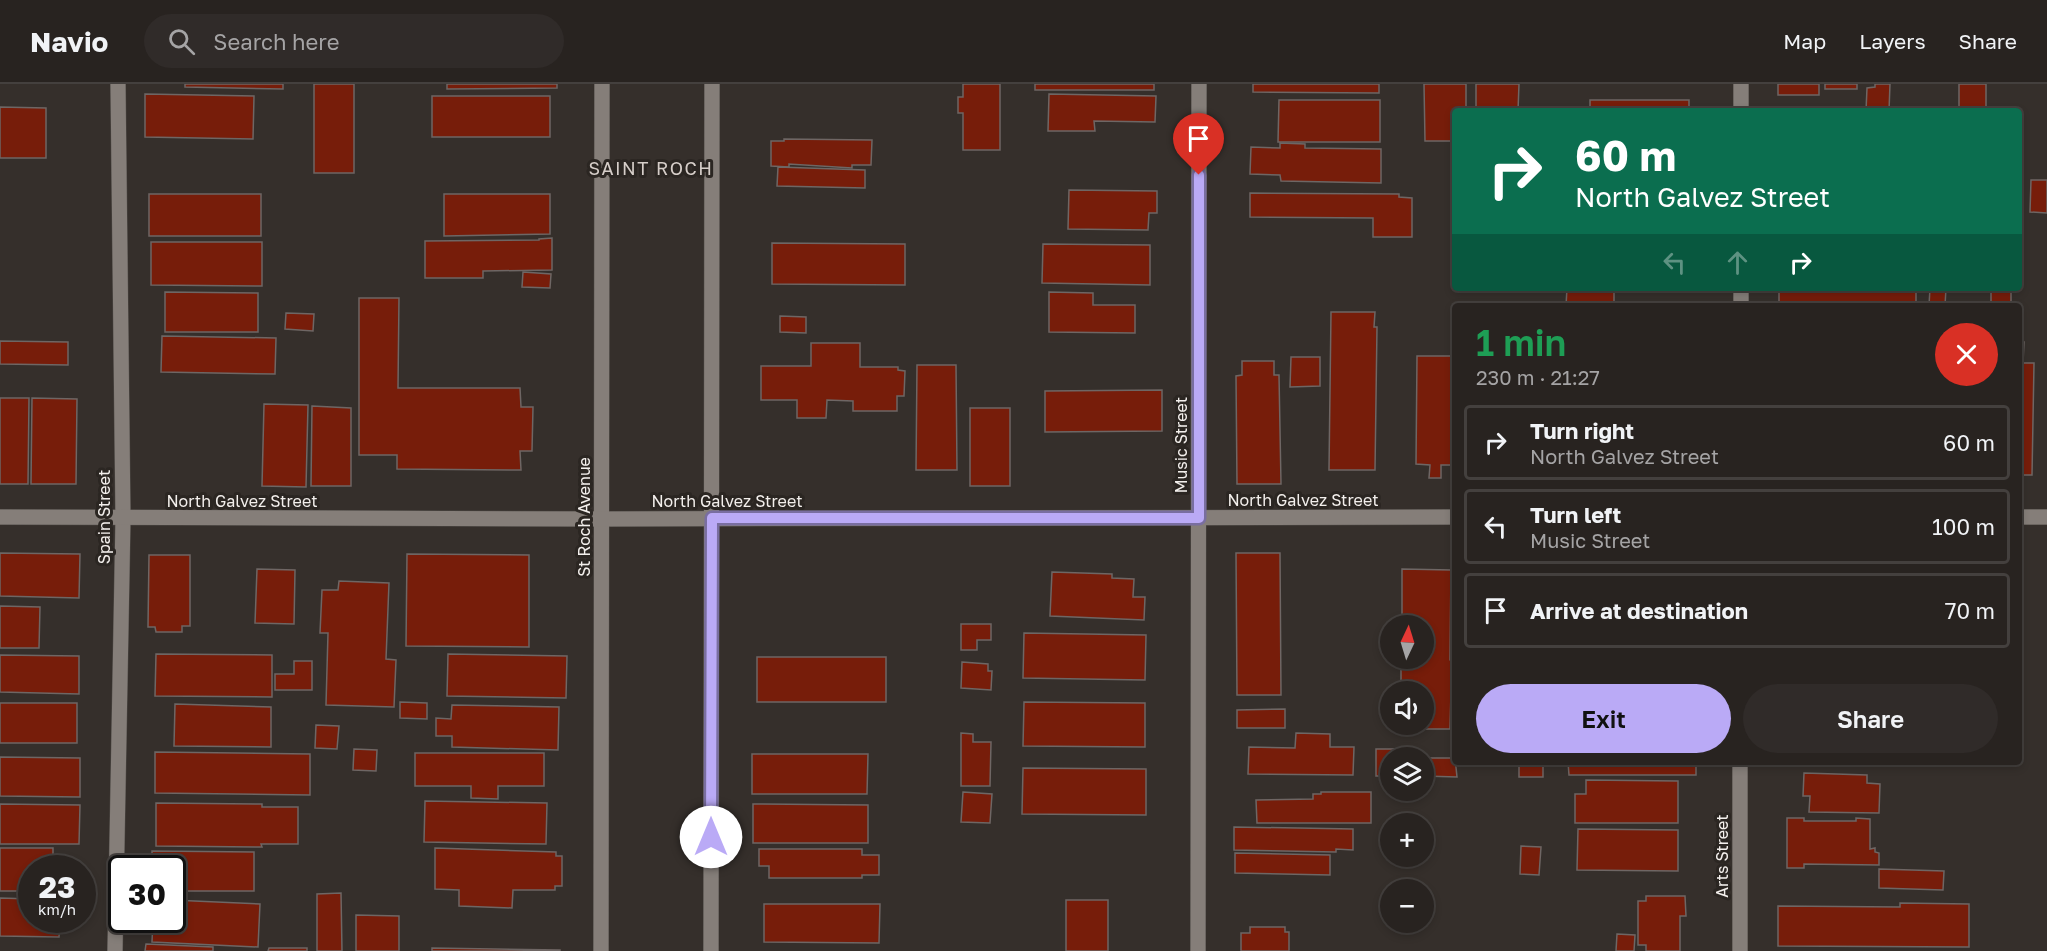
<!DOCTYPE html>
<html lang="en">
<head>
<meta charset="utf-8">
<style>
	:root { --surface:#282320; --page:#302b29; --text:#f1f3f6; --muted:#a5a4a5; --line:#44403e; --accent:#baaaf6 }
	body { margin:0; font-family:"Golos Text",sans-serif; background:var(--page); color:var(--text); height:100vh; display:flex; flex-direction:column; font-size:22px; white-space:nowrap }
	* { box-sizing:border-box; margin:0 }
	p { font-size:20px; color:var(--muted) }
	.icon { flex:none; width:33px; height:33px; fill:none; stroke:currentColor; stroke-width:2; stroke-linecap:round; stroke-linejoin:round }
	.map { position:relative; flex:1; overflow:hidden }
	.details { position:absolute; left:1452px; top:219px; width:570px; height:462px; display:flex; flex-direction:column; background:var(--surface); border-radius:6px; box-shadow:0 3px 9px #0003,0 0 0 2px var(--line) }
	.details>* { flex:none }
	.top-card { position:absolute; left:1452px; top:24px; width:570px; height:183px; border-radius:6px; box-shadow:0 3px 9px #0003,0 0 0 2px var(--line); background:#0b6e4f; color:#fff; overflow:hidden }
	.needle { width:39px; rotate:4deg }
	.tools { position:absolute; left:1380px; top:531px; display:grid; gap:12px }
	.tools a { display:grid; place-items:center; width:54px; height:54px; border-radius:50%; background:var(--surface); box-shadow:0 3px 9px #0003,0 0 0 2px var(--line); font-size:30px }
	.speed { position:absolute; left:18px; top:771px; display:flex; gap:12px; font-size:30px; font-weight:700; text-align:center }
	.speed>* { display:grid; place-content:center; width:78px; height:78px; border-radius:50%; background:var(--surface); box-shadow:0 3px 9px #0003,0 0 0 2px var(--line); line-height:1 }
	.speed small { font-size:15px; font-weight:400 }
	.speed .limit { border:3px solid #111; border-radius:9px; background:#fff; color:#111 }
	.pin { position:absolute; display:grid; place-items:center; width:51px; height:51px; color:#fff; margin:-62px -26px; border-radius:50% 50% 50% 0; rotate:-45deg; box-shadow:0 0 6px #0007 }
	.pin .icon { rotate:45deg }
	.me { position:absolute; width:66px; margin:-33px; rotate:0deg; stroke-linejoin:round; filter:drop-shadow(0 0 4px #0008) }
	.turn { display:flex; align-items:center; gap:21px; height:126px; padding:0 24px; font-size:27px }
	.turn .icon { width:78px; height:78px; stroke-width:2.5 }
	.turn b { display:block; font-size:42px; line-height:51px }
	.lanes { display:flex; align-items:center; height:57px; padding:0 24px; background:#0003; justify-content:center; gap:30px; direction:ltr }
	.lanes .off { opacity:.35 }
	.round { display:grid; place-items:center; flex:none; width:63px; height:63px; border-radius:32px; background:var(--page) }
	.overview { display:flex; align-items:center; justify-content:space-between; height:102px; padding:0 24px }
	h1 { font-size:36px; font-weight:600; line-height:45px; color:#1e9e55 }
	.button { display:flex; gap:12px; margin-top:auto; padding:12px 24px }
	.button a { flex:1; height:69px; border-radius:36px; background:var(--accent); color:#111; font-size:24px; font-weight:600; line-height:69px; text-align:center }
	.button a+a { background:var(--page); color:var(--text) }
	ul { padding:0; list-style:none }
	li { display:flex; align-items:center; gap:18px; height:75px; margin:0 12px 9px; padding:0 12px; border:3px solid var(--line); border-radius:6px }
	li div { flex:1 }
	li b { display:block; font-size:22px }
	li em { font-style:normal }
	header { display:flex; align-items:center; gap:36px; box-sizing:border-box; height:84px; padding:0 30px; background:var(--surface); border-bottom:2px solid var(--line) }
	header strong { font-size:28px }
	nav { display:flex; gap:33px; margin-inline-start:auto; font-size:21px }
	.search { width:420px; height:54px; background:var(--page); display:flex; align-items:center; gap:15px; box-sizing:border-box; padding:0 21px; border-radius:33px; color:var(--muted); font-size:22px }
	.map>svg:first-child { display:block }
</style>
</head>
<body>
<header>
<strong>Navio</strong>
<div class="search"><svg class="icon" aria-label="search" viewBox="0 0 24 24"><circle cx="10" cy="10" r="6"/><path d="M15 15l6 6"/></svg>Search here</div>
<nav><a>Map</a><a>Layers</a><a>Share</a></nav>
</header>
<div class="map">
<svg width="2047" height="867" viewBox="0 0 2047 867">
	<rect width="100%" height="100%" fill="#352f2b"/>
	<g fill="#771d0a" stroke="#6e6664" stroke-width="1.5">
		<path d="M185,0H283V5L185,3Z"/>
		<rect x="314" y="0" width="40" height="89"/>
		<path d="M447,0H557V4L447,5Z"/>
		<path d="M963,0H1000V66H963V29H958V13H963Z"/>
		<rect x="1035" y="0" width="119" height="6"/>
		<path d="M1253,0H1379V9L1253,8Z"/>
		<path d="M1424,0H1466V27H1455V57H1425Z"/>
		<path d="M1476,0H1519L1518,27H1476Z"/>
		<rect x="1778" y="0" width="41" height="11"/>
		<rect x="1825" y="0" width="32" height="5"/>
		<path d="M1875,0H1890L1889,27H1866L1867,4L1875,3Z"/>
		<rect x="1959" y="0" width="27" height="27"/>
		<path d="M145,10L254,12L253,55L145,53Z"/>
		<path d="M1049,10L1156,12L1155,38L1094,37L1095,47H1048Z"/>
		<rect x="432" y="12" width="118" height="41"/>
		<path d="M1279,16H1380V58H1278Z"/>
		<rect x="1590" y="16" width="99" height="11"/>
		<path d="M0,23L46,24V74H0Z"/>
		<path d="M784,55L872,56L871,81H852V84L789,80V83L771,82V57H784Z"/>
		<path d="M1280,59L1305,60V64L1381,65V99L1281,97L1280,91L1250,90L1251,63L1280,64Z"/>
		<path d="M778,83L865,86V104L777,102Z"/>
		<path d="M2031,96H2047V129L2030,128Z"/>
		<path d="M1069,106L1157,107V129H1149L1148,146L1068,145Z"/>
		<path d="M1250,109L1399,110V113L1412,114V153H1373V134L1250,133Z"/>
		<rect x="149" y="110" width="112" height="42"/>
		<path d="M444,110H550V150L444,152Z"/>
		<path d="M552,154V186L483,187V194H425V157L539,156V155Z"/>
		<path d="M151,158H262V202L151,201Z"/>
		<path d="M772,159L905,160V201L772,200Z"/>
		<path d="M1043,160L1150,161V201L1042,199Z"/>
		<path d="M523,188L551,190L550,204L522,203Z"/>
		<path d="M1567,204H1614V222H1566Z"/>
		<rect x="1779" y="204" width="137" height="18"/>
		<path d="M1930,204H1946L1945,222H1929Z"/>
		<rect x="1991" y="204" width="20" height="18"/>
		<path d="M165,208L258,209V248H165Z"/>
		<path d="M1049,208L1093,209V221H1135V249L1049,248Z"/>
		<path d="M359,214H399L398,304H520L521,323H533L532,367H520L521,386L397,385V371H359Z"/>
		<path d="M1331,228H1375L1374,243H1377L1375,386H1329Z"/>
		<path d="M286,229L314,230L313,247L285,245Z"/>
		<path d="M780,232L806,233V249L780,248Z"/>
		<path d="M162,252L276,254L275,290L161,288Z"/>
		<path d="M0,257L68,258V281L0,280Z"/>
		<path d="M2019,258H2024L2023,279H2034L2032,391H2019Z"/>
		<path d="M811,259H860V283H898V286L905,287L904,312H897V327H853V317L827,316L826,334H797V316H761V282H811Z"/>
		<path d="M1417,272H1455V381H1441V394H1429L1430,381L1416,380Z"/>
		<path d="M1291,273H1320V302L1290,303Z"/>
		<path d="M1242,277H1274V291H1279L1281,400H1237L1236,292L1242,291Z"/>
		<path d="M917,281H956L957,386H916Z"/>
		<path d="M1162,306V347L1045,348V307Z"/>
		<path d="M0,314H29L28,400H0Z"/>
		<path d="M32,314L77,315L76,400H31Z"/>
		<path d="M264,320L308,321L306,403L262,402Z"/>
		<path d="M312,322L351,324V402H311Z"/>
		<rect x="970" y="324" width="40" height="78"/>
		<path d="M0,469L80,470L79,514L0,512Z"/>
		<path d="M1236,469H1280L1281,611H1237Z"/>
		<path d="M407,470L529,471V563L406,562Z"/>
		<path d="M149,471H190V542H182V548H156L155,543H148Z"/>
		<path d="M257,485L295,486L294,540L255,539Z"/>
		<path d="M1402,485L1451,486L1450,576L1455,577V608H1451L1450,645H1401V640H1424V608H1401V574H1424V542H1402Z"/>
		<path d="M1052,488L1112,490V494L1134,495L1133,513H1145L1144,536L1050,532Z"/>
		<path d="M339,497L389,499L386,575L396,576L394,623L326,621L328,549H320L322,506H338Z"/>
		<path d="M0,522L40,523L39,564H0Z"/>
		<path d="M961,540H991V556H977V566H961Z"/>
		<path d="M1024,549L1146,551L1145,596L1023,594Z"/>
		<path d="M156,570L272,571V613L155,612Z"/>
		<path d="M448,570L567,572L566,614L447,612Z"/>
		<path d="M0,571L79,572V610L0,608Z"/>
		<rect x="757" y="573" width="129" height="45"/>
		<path d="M294,577H312V606H275V590H294Z"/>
		<path d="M962,578L988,580V587H992L991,606L961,604Z"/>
		<path d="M400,618L427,619V635L400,634Z"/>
		<path d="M1024,618L1145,619V663L1023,662Z"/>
		<rect x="0" y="619" width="77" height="40"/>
		<path d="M175,620L271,623V663L174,662Z"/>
		<path d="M452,621L559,623L558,666L452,663V652H436V634L451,635Z"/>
		<path d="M1285,625V644H1237V626Z"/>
		<path d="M316,641L339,642L337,665L315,664Z"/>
		<path d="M961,649L973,650V658H991L990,702H961Z"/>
		<path d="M1296,649L1330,650V663H1354L1353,691L1248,690L1249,663L1295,664Z"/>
		<path d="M354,665L377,666L376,687L353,686Z"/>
		<path d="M1376,665H1395L1396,674H1390V692H1376Z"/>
		<path d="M155,668L310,670V711L155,709Z"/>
		<path d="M415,669H544V702H498V715L471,714V702H415Z"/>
		<path d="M752,670H868L867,710H752Z"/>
		<path d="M0,673L80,674V713L0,712Z"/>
		<path d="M1424,674H1455L1457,693L1424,692Z"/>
		<rect x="1519" y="678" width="24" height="15"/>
		<path d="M1568,678H1696V691H1569Z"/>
		<path d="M1023,684L1146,685V731L1022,730Z"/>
		<path d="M1804,689L1867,691V699L1880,700L1879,729L1809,728L1810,712H1803Z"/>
		<path d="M1586,696L1678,697V739H1575V710H1586Z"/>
		<path d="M963,708L992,710L990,739L961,738Z"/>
		<path d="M1321,708H1371V739H1257L1256,716L1313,715V710H1321Z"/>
		<path d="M425,717L547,719L546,760L424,758Z"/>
		<path d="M156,719L262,720V723H298V760H261L262,763L156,762Z"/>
		<path d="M0,720L80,721L79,760H0Z"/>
		<path d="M753,720L868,721V759H753Z"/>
		<path d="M1787,734H1804V737H1856V734L1870,735V765L1875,764V768L1879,769V781L1804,780V784H1787Z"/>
		<path d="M1234,743L1353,745V766L1336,765V768L1234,766Z"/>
		<path d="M1578,745L1678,746V787L1577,786Z"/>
		<path d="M1521,762L1541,763L1539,791L1520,790Z"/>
		<path d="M0,764H53V784H32V807H0Z"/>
		<path d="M435,764L556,768V772H562V802H555V806H513L512,824L459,822V806L435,805Z"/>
		<path d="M759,765H862V771H879V791H862V794H769V782H759Z"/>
		<path d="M152,767L254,768V807H172V784H152Z"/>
		<path d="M1235,769L1330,771V791L1235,789Z"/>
		<path d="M1879,785L1944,787L1943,806L1879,804Z"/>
		<path d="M341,809L342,867H317V810Z"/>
		<path d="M1646,812H1685L1686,832H1680V867H1646V861H1638V817H1646Z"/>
		<path d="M0,814L32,815V836H60L59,853L0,852Z"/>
		<path d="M172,816L260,820L258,863L152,858L153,836H172Z"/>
		<rect x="1066" y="816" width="42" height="51"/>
		<path d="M1900,819L1969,820V863L1778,862V822L1900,823Z"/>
		<path d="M764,820H880L879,859L764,858Z"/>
		<path d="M356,831L399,832V867H356Z"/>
		<path d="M1250,843H1285V848H1289V867H1241V849H1250Z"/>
		<path d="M1617,850L1635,851L1634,867H1616Z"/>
		<path d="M146,860L213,863V867H145Z"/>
		<path d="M269,864H307V867H268Z"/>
		<path d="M432,864L560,866V867H432Z"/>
	</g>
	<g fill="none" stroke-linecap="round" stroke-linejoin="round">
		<g stroke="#504c48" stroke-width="16">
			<g id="minor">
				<path d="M1741,27V0"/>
				<path d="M1741,222V204"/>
				<path d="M115,867L123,434L118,0"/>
				<path d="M601,867L602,0"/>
				<path d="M711,867L712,0"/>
				<path d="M1198,867L1199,0"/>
				<path d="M1740,867V678"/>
			</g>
		</g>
		<g stroke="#504c48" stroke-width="16">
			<g id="tertiary">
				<path d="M0,433L602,435L1455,433"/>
				<path d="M2019,433H2047"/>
			</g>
		</g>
		<use href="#minor" stroke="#857e79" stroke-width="15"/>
		<use href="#tertiary" stroke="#857e79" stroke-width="15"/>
	</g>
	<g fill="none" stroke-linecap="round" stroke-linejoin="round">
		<g stroke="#796ea0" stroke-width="15">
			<path id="route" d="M711,753L712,434H1199V91"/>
		</g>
		<use href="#route" stroke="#baaaf6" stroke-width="10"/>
	</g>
	<g text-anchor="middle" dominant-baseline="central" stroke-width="6" stroke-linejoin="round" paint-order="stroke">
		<g font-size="16" fill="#f3efec" stroke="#2b2622">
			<text transform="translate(1181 361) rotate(-90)">Music Street</text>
			<text x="1303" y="416">North Galvez Street</text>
			<text x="242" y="417">North Galvez Street</text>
			<text x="727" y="417">North Galvez Street</text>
			<text transform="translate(104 433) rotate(-90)">Spain Street</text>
			<text transform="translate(584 433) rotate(-90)">St Roch Avenue</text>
			<text transform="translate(1722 772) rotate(-90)">Arts Street</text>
		</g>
		<g font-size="18" letter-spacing="1.5" fill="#d6cec9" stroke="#2b2622">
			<text x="651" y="84">SAINT ROCH</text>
		</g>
	</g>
</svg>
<div class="tools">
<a><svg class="needle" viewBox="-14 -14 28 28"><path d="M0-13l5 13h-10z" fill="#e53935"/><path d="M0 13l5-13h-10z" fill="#a5a4a5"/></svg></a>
<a><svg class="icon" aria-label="sound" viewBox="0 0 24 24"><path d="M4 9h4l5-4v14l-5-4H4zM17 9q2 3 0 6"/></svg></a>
<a><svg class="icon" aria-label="layers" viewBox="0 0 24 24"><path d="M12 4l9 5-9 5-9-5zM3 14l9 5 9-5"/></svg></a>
<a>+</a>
<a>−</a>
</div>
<div class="speed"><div>23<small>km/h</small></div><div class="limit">30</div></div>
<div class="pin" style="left:1199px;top:91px;background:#d93025"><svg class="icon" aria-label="arrive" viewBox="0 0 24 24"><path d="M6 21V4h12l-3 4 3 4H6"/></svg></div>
<svg class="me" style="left:711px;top:753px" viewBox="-20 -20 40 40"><circle r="19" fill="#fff"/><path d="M0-13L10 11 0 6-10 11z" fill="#baaaf6"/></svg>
<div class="top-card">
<div class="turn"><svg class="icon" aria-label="right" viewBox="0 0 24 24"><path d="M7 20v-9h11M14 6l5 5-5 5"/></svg><div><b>60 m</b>North Galvez Street</div></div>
<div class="lanes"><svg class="icon off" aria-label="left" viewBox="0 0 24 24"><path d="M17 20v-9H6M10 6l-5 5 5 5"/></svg><svg class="icon off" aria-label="ahead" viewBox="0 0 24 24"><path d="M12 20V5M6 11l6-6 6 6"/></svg><svg class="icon" aria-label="right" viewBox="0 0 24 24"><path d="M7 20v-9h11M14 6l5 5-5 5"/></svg></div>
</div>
<section class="details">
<div class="overview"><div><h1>1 min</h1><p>230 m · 21:27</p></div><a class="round" style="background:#d93025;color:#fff"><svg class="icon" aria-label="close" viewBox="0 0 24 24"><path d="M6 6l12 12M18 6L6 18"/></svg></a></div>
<ul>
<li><svg class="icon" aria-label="right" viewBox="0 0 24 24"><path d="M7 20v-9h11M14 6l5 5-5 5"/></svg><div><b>Turn right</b><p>North Galvez Street</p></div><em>60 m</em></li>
<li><svg class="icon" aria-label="left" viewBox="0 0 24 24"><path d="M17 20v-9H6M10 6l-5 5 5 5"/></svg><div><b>Turn left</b><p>Music Street</p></div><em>100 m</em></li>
<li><svg class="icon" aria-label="arrive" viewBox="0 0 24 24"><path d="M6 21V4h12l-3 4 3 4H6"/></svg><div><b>Arrive at destination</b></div><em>70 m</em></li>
</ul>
<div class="button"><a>Exit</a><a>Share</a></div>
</section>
</div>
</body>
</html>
